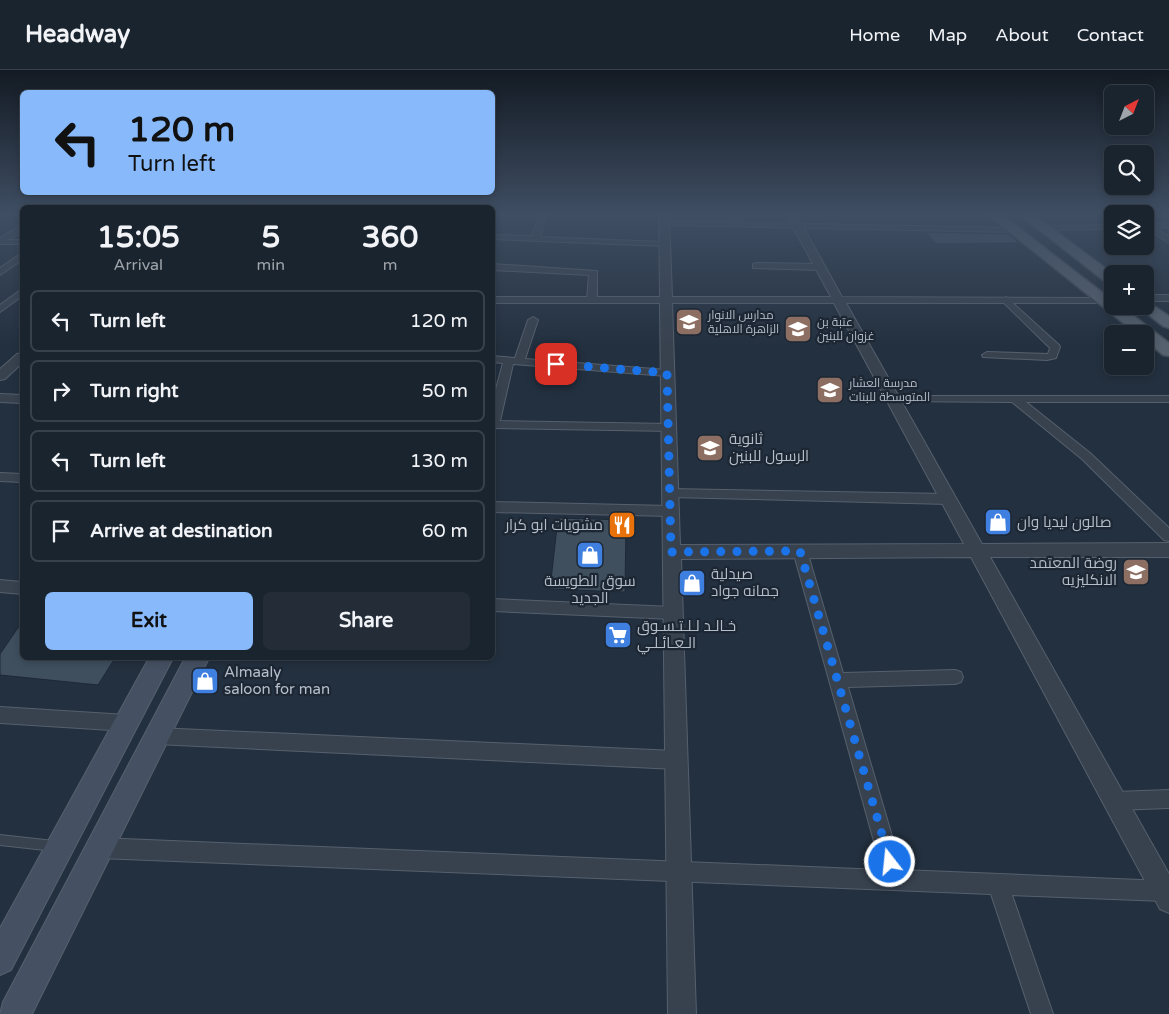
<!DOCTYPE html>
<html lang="en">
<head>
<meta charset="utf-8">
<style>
	:root { --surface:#1a242f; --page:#232c37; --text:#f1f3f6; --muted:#9fa4aa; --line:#38414b; --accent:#87b9fb }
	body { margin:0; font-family:"Varela Round",Cairo,sans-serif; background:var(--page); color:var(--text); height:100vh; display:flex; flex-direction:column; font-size:19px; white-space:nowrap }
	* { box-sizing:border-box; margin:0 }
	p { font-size:16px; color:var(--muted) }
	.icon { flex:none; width:28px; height:28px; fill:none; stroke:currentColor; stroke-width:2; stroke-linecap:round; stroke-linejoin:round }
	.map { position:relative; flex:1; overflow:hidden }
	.panel { position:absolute; left:20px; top:135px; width:475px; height:455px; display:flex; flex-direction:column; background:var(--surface); border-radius:8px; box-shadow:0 2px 8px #0003,0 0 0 1px var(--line) }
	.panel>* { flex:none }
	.guide { position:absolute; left:20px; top:20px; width:475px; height:105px; border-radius:8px; box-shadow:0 2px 8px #0003,0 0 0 1px var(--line); background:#87b9fb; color:#111; overflow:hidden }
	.needle { width:32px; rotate:42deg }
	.buttons { position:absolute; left:1104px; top:15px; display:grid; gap:10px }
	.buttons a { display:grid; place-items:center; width:50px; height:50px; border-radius:8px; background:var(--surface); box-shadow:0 2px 8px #0003,0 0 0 1px var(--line); font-size:25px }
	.pin { position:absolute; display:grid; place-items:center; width:42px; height:42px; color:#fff; margin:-21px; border-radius:10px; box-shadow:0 2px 8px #0006 }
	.me { position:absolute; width:55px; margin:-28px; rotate:344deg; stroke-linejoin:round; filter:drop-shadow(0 0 4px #0008) }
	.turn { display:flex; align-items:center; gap:18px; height:105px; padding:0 25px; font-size:22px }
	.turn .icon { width:65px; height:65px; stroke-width:2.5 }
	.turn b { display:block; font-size:35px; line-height:42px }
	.eta { display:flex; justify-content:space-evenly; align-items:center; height:85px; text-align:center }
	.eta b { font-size:30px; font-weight:800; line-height:35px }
	.action { display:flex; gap:10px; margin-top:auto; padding:10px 25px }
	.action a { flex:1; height:58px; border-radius:8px; background:var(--accent); color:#111; font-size:20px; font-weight:800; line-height:58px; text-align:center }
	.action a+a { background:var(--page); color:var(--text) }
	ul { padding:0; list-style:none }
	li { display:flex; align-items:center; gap:15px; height:62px; margin:0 10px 8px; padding:0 15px; border:2px solid var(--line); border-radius:8px }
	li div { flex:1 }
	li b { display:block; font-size:19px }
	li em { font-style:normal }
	header { display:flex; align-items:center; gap:30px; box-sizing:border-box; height:70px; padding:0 25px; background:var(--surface); border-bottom:1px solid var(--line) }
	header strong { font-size:24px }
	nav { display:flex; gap:28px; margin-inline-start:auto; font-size:18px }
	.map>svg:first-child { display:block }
</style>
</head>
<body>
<header>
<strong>Headway</strong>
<nav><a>Home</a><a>Map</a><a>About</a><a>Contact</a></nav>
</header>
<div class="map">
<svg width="1169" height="944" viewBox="0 0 1169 944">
	<rect width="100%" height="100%" fill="#23303f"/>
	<g fill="#3f4f5e" stroke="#1f2936">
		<path d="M926,162L1009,164L1019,173L936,174Z"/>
		<path d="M558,448L626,450L625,522L550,519Z"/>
		<path d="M22,552V588H115L98,615L0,605V584Z"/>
	</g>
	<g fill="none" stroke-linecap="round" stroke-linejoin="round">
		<g stroke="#56606d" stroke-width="2">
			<path id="service" d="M0,765L54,771L57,773L59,776L57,779L54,781L0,775Z"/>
		</g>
		<g stroke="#56606d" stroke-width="2">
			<g id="minor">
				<path d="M7,144H22V147Z"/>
				<path d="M539,144H547L540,167L664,172L668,174L664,176L492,169V165L532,166Z"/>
				<path d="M664,151L1015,158L1019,160L1015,162L661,155L660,153Z"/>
				<path d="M1169,153V157L1155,158L1169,167V173L1145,158L1146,154Z"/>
				<path d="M1112,155V159L1044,160L1040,158L1044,156Z"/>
				<path d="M19,157H22V162L8,170H22V174H0V168Z"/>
				<path d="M19,185H22V190L0,205V198Z"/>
				<path d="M756,193L820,194L824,197L820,200L753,198V194Z"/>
				<path d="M492,194L597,201V230L592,233L587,230L589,205L492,200Z"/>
				<path d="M22,219V226L0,242V235Z"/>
				<path d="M1006,227L1059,275L1060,277L1056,288L1047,290L983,287L982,285L987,282L1048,284L1050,278L1003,232L1001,230Z"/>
				<path d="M533,247L538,250L525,289L667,300L672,303L667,306L513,294L500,351L669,354L673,355V361L492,358V334L503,293L492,292V286L515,288L528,250Z"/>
				<path d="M893,326H1169V332H1026L1090,383L1169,458V471L1164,470L1082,389L1012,332L889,331V327Z"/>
				<path d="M0,403L22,404V412L0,411Z"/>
				<path d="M670,419L948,424L954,429L948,434L670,427L664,423Z"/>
				<path d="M492,432L670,436L677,441L670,446L492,442Z"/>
				<path d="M800,476L805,477L807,481L843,603L955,600L961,602L963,607L961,612L955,614L848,617L902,800L1164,811L1169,813V829L1164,831L1012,825L1053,944H1031L991,824L99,788L92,785L89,778L92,771L99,768L882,800L793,481L795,477Z"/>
				<path d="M0,510L22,512V524L0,522Z"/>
				<path d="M492,529L673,537L678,539L681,543L678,547L673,549L492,541Z"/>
				<path d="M0,637L127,645L133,647L136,653L133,659L127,661L0,653Z"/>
				<path d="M156,658L676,681L682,684L685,690L682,696L676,699L156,674L150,672L147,666L150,660Z"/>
				<path d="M1169,720V738L1115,740L1108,738L1106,731L1108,724L1115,722Z"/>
			</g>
		</g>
		<g stroke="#56606d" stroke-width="2">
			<g id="tertiary">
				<path d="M659,144H669L672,227H831L786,144H796L842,227L1108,228L1110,230L1104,233H846L982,474L1169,473V487H990L1169,804V843L1160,839L971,487L681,489L696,944H668L660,233H492V227H660ZM672,233H834L964,474L680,475Z"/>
				<rect x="1145" y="225" width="24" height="6"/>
				<path d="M22,283V293L5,309L0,310V299L17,284Z"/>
				<path d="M0,324L22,325V333L0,332Z"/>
			</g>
		</g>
		<g stroke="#56606d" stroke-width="2">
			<g id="secondary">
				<path d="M149,588H173L11,900L0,905V858Z"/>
				<path d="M185,588H209L32,944H0L3,932Z"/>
			</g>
		</g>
		<g stroke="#414b58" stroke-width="3">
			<g id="primary">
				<path d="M987,144H1001L1112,230V236H1121L1169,273V286L1163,285L1145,270V264H1137Z"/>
				<path d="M1019,144H1033L1113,204L1112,214L1107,213Z"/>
				<path d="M1145,230L1169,246V258L1163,256L1140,238L1138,236H1145Z"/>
			</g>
		</g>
		<use href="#service" fill="#38424f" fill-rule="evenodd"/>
		<use href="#minor" fill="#38424f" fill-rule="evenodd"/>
		<use href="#tertiary" fill="#38424f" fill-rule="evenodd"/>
		<use href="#secondary" fill="#455162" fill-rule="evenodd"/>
		<use href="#primary" fill="#56616f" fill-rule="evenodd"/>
	</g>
	<linearGradient id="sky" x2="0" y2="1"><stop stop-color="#131a23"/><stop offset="0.52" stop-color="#3f4e63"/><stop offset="1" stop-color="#3f4e63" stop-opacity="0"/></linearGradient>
	<rect width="1169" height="277" fill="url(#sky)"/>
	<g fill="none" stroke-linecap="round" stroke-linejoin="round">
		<path stroke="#1a73e8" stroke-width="9" stroke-dasharray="0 16.2" d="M556,294L667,303L671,482L800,481L890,792"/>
	</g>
	<defs>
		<g id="school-square" transform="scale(1.4375)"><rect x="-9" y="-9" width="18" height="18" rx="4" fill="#8d6e63" stroke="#1d2734"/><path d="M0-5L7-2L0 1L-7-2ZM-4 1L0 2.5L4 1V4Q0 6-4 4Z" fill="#fff"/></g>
		<g id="shop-square" transform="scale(1.4375)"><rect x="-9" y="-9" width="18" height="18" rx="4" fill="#3f7fe0" stroke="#1d2734"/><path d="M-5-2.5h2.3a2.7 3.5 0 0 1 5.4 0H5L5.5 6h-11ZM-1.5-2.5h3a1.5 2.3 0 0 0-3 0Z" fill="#fff"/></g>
		<g id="restaurant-square" transform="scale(1.4375)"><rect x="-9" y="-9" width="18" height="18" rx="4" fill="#e8710a" stroke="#1d2734"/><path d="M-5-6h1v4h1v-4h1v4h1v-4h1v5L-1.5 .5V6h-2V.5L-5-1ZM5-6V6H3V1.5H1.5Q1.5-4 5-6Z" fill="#fff"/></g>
		<g id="supermarket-square" transform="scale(1.4375)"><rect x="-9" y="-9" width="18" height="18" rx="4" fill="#3f7fe0" stroke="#1d2734"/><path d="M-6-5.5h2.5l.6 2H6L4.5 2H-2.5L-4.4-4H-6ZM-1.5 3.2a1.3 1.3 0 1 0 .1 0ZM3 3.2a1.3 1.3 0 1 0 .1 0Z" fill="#fff"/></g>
	</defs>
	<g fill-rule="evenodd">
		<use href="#school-square" x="689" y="252"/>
		<use href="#school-square" x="798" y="259"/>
		<use href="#school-square" x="830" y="320"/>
		<use href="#school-square" x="710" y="378"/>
		<use href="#shop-square" x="998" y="452"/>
		<use href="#restaurant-square" x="622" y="455"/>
		<use href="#shop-square" x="590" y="485"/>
		<use href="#school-square" x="1136" y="502"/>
		<use href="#shop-square" x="692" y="513"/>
		<use href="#supermarket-square" x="618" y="565"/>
		<use href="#shop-square" x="205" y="611"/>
	</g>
	<g text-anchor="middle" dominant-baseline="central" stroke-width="4.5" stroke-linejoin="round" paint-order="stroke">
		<g font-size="12" fill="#b4bdca" stroke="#1d2734" text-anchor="start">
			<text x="708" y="245">مدارس الانوار<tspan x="708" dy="14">الزاهرة الاهلية</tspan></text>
			<text x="817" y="252">عتبة بن<tspan x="817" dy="14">غزوان للبنين</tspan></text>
			<text x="849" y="313">مدرسة العشار<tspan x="849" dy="14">المتوسطة للبنات</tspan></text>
		</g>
		<g font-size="15" fill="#b4bdca" stroke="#1d2734" text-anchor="start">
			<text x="729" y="369">ثانوية<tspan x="729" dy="17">الرسول للبنين</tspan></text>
			<text x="1017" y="452">صالون ليديا وان</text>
			<text x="603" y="455" text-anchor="end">مشويات ابو كرار</text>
			<text x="1117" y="493" text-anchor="end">روضة المعتمد<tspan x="1117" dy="17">الانكليزيه</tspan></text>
			<text x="711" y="504">صيدلية<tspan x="711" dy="17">جمانه جواد</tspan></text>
			<text x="590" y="511" text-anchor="middle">سوق الطويسة<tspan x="590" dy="17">الجديد</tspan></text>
			<text x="637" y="556">خـالـد لـلـتـسـوق<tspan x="637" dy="17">الـعـائـلـي</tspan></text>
			<text x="224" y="602">Almaaly<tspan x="224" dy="17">saloon for man</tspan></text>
		</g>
	</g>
</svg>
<div class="buttons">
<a><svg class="needle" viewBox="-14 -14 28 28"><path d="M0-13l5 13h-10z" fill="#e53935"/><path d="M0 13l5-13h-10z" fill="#9fa4aa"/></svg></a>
<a><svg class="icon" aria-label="search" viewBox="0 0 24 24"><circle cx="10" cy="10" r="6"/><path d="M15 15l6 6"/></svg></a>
<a><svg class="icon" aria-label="layers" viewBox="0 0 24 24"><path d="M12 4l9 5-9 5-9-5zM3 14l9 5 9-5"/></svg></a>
<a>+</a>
<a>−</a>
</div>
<div class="pin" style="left:556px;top:294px;background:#d93025"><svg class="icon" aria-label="arrive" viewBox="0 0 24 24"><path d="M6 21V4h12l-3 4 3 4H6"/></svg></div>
<svg class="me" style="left:890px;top:792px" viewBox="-20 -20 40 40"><circle r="17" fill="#1a73e8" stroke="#fff" stroke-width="3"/><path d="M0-11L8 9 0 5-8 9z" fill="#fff"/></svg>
<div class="guide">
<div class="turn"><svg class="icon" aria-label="left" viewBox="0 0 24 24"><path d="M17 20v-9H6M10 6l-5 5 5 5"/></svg><div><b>120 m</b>Turn left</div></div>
</div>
<section class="panel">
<div class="eta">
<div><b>15:05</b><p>Arrival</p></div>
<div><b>5</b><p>min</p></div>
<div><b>360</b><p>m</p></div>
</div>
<ul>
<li><svg class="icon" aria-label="left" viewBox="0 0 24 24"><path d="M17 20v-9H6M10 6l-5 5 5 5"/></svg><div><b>Turn left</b></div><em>120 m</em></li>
<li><svg class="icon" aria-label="right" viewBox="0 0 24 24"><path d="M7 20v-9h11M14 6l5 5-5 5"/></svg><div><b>Turn right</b></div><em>50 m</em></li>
<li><svg class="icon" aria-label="left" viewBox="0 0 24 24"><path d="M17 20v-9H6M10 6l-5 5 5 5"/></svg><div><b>Turn left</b></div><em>130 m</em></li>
<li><svg class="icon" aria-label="arrive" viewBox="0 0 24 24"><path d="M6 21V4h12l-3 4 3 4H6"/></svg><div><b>Arrive at destination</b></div><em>60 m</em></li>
</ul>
<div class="action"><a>Exit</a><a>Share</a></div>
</section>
</div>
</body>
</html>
